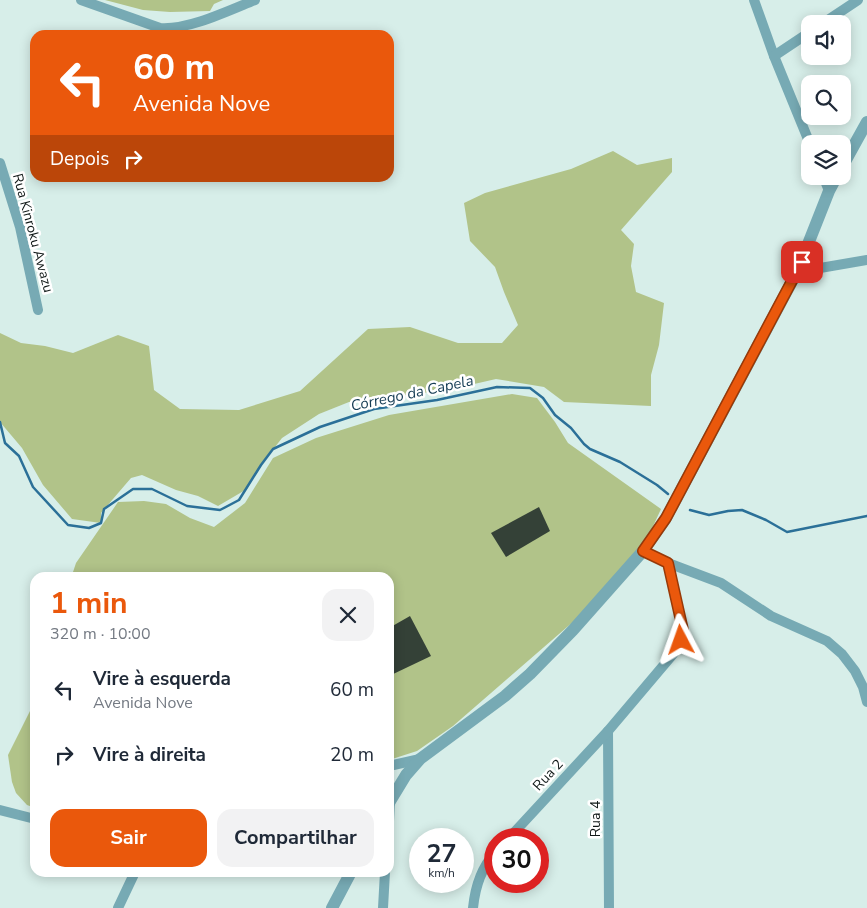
<!DOCTYPE html>
<html lang="pt">
<head>
<meta charset="utf-8">
<style>
	:root { --surface:#fff; --page:#f2f2f3; --text:#1f2937; --muted:#747a83; --accent:#ea580c }
	body { margin:0; font-family:"Nunito Sans",sans-serif; background:var(--page); color:var(--text); height:100vh; display:flex; flex-direction:column; font-size:19px; white-space:nowrap }
	* { box-sizing:border-box; margin:0 }
	p { font-size:16px; color:var(--muted) }
	.icon { flex:none; width:28px; height:28px; fill:none; stroke:currentColor; stroke-width:2; stroke-linecap:round; stroke-linejoin:round }
	.map { position:relative; flex:1; overflow:hidden }
	.sheet { position:absolute; left:30px; top:572px; width:364px; height:305px; display:flex; flex-direction:column; background:var(--surface); border-radius:15px; box-shadow:0 2px 12px #0003 }
	.sheet>* { flex:none }
	.hud { position:absolute; left:30px; top:30px; width:364px; height:152px; border-radius:15px; box-shadow:0 2px 12px #0003; background:#ea580c; color:#fff; overflow:hidden }
	.buttons { position:absolute; left:801px; top:15px; display:grid; gap:10px }
	.buttons a { display:grid; place-items:center; width:50px; height:50px; border-radius:10px; background:var(--surface); box-shadow:0 2px 12px #0003; font-size:25px }
	.speed { position:absolute; left:409px; top:828px; display:flex; gap:10px; font-size:25px; font-weight:700; text-align:center }
	.speed>* { display:grid; place-content:center; width:65px; height:65px; border-radius:50%; background:var(--surface); box-shadow:0 2px 12px #0003; line-height:1 }
	.speed small { font-size:12px; font-weight:400 }
	.speed .limit { border:8px solid #d22; background:#fff; color:#111 }
	.pin { position:absolute; display:grid; place-items:center; width:42px; height:42px; color:#fff; margin:-21px; border-radius:10px; box-shadow:0 2px 8px #0006 }
	.me { position:absolute; width:55px; margin:-28px; rotate:356deg; stroke-linejoin:round; filter:drop-shadow(0 0 4px #0008) }
	.turn { display:flex; align-items:center; gap:18px; height:105px; padding:0 20px; font-size:22px }
	.turn .icon { width:65px; height:65px; stroke-width:2.5 }
	.turn b { display:block; font-size:35px; line-height:42px }
	.then { display:flex; align-items:center; height:48px; padding:0 20px; background:#0003; gap:10px; font-size:19px }
	.round { display:grid; place-items:center; flex:none; width:52px; height:52px; border-radius:15px; background:var(--page) }
	.headline { display:flex; align-items:center; justify-content:space-between; height:85px; padding:0 20px }
	h1 { font-size:30px; font-weight:700; line-height:38px; color:var(--accent) }
	.action { display:flex; gap:10px; margin-top:auto; padding:10px 20px }
	.action a { flex:1; height:58px; border-radius:15px; background:var(--accent); color:#fff; font-size:20px; font-weight:700; line-height:58px; text-align:center }
	.action a+a { background:var(--page); color:var(--text) }
	ul { padding:0; list-style:none }
	li { display:flex; align-items:center; gap:15px; height:65px; padding:0 20px }
	li div { flex:1 }
	li b { display:block; font-size:19px }
	li em { font-style:normal }
	.map>svg:first-child { display:block }
</style>
</head>
<body>
<div class="map">
<svg width="867" height="908" viewBox="0 0 867 908">
	<rect width="100%" height="100%" fill="#d7eee9"/>
	<g fill="#b1c389">
		<path d="M105,0H223L214,4L210,11L170,12L143,10Z"/>
		<path d="M613,151L637,165L672,158V172L621,230L634,244L631,266L636,292L664,303L659,345L651,375V406L564,402L544,387L496,379L448,390L349,402L319,414L282,438L261,465L247,489L218,506L198,496L176,490L142,475L131,478L101,513V523L72,519L43,485L22,448L0,422V333L21,343L45,346L73,353L118,335L149,346L154,390L180,409L239,410L300,391L368,329L410,327L458,343H502L518,325L504,292L495,267L470,241L464,203L485,193L571,169Z"/>
		<path d="M512,394L537,398L555,422L568,443L661,509L643,548L574,621L453,726L417,751L389,760V578H71L76,563L118,502L144,501L166,504L190,518L214,527L245,503L273,458L316,438L389,415Z"/>
		<path d="M35,701V808L27,805L16,793L12,782L8,755Z"/>
	</g>
	<g fill="none" stroke-linecap="round" stroke-linejoin="round">
		<g stroke="#2b7098" stroke-width="2.5">
			<path d="M0,422L5,443L19,456L33,487L68,525L89,528L101,523L104,509L133,489H152L187,506L220,510L239,500L261,465L273,449L320,427L374,409L437,400L497,387L530,388L543,398L555,415L571,428L584,444L590,449L620,462L657,485L668,494"/>
			<path d="M690,510L709,515L728,511L742,510L766,520L787,532L867,516"/>
		</g>
	</g>
	<g fill="#344137">
		<path d="M539,507L550,531L506,557L491,533Z"/>
		<path d="M410,616L431,656L389,676V628Z"/>
	</g>
	<g fill="none" stroke-linecap="round" stroke-linejoin="round">
		<g stroke="#77aab4" stroke-width="10">
			<path d="M81,0L160,28C188,30 228,11 255,0"/>
			<path d="M754,0L774,56L810,144"/>
			<path d="M822,24L858,0"/>
			<path d="M774,56L810,32"/>
			<path d="M0,163L20,227L38,310"/>
			<path d="M823,176L829,191"/>
			<path d="M797,272L867,260"/>
			<path d="M668,563L721,583L771,616L827,641L842,654L855,671L863,687L867,702"/>
			<path d="M608,731L609,908"/>
			<path d="M389,766L420,759"/>
			<path d="M0,810L35,819"/>
			<path d="M389,821L390,801"/>
			<path d="M508,839L608,731L674,653L681,640L683,630L668,563L643,551"/>
			<path d="M118,908L135,872"/>
			<path d="M383,908L385,872"/>
			<path d="M473,908C475,888 481,868 495,853"/>
		</g>
		<g stroke="#77aab4" stroke-width="12">
			<path d="M842,167L867,122"/>
			<path d="M389,803L406,775L420,759L505,696L530,674L573,630L643,551L666,518L797,272L829,191L837,176"/>
			<path d="M332,908L351,872"/>
		</g>
	</g>
	<g fill="none" stroke-linecap="round" stroke-linejoin="round">
		<g stroke="#983908" stroke-width="12">
			<path id="route" d="M681,640L683,630L668,563L643,551L666,518L802,262"/>
		</g>
		<use href="#route" stroke="#ea580c" stroke-width="9"/>
	</g>
	<g text-anchor="middle" dominant-baseline="central" stroke-width="5" stroke-linejoin="round" paint-order="stroke">
		<g font-size="14" fill="#101817" stroke="#fff">
			<text transform="translate(33 233) rotate(75)">Rua Kinroku Awazu</text>
			<text transform="translate(548 775) rotate(-47)">Rua 2</text>
			<text transform="translate(595 819) rotate(-90)">Rua 4</text>
		</g>
		<g font-size="15" font-style="italic" fill="#153c54" stroke="#fff">
			<text transform="translate(412 393) rotate(-12)">Córrego da Capela</text>
		</g>
	</g>
</svg>
<div class="buttons">
<a><svg class="icon" aria-label="sound" viewBox="0 0 24 24"><path d="M4 9h4l5-4v14l-5-4H4zM17 9q2 3 0 6"/></svg></a>
<a><svg class="icon" aria-label="search" viewBox="0 0 24 24"><circle cx="10" cy="10" r="6"/><path d="M15 15l6 6"/></svg></a>
<a><svg class="icon" aria-label="layers" viewBox="0 0 24 24"><path d="M12 4l9 5-9 5-9-5zM3 14l9 5 9-5"/></svg></a>
</div>
<div class="speed"><div>27<small>km/h</small></div><div class="limit">30</div></div>
<div class="pin" style="left:802px;top:262px;background:#d93025"><svg class="icon" aria-label="arrive" viewBox="0 0 24 24"><path d="M6 21V4h12l-3 4 3 4H6"/></svg></div>
<svg class="me" style="left:681px;top:640px" viewBox="-20 -20 40 40"><path d="M0-17L14 15 0 8-14 15z" fill="#ea580c" stroke="#fff" stroke-width="4"/></svg>
<div class="hud">
<div class="turn"><svg class="icon" aria-label="left" viewBox="0 0 24 24"><path d="M17 20v-9H6M10 6l-5 5 5 5"/></svg><div><b>60 m</b>Avenida Nove</div></div>
<div class="then">Depois<svg class="icon" aria-label="right" viewBox="0 0 24 24"><path d="M7 20v-9h11M14 6l5 5-5 5"/></svg></div>
</div>
<section class="sheet">
<div class="headline"><div><h1>1 min</h1><p>320 m · 10:00</p></div><a class="round"><svg class="icon" aria-label="close" viewBox="0 0 24 24"><path d="M6 6l12 12M18 6L6 18"/></svg></a></div>
<ul>
<li><svg class="icon" aria-label="left" viewBox="0 0 24 24"><path d="M17 20v-9H6M10 6l-5 5 5 5"/></svg><div><b>Vire à esquerda</b><p>Avenida Nove</p></div><em>60 m</em></li>
<li><svg class="icon" aria-label="right" viewBox="0 0 24 24"><path d="M7 20v-9h11M14 6l5 5-5 5"/></svg><div><b>Vire à direita</b></div><em>20 m</em></li>
</ul>
<div class="action"><a>Sair</a><a>Compartilhar</a></div>
</section>
</div>
</body>
</html>
